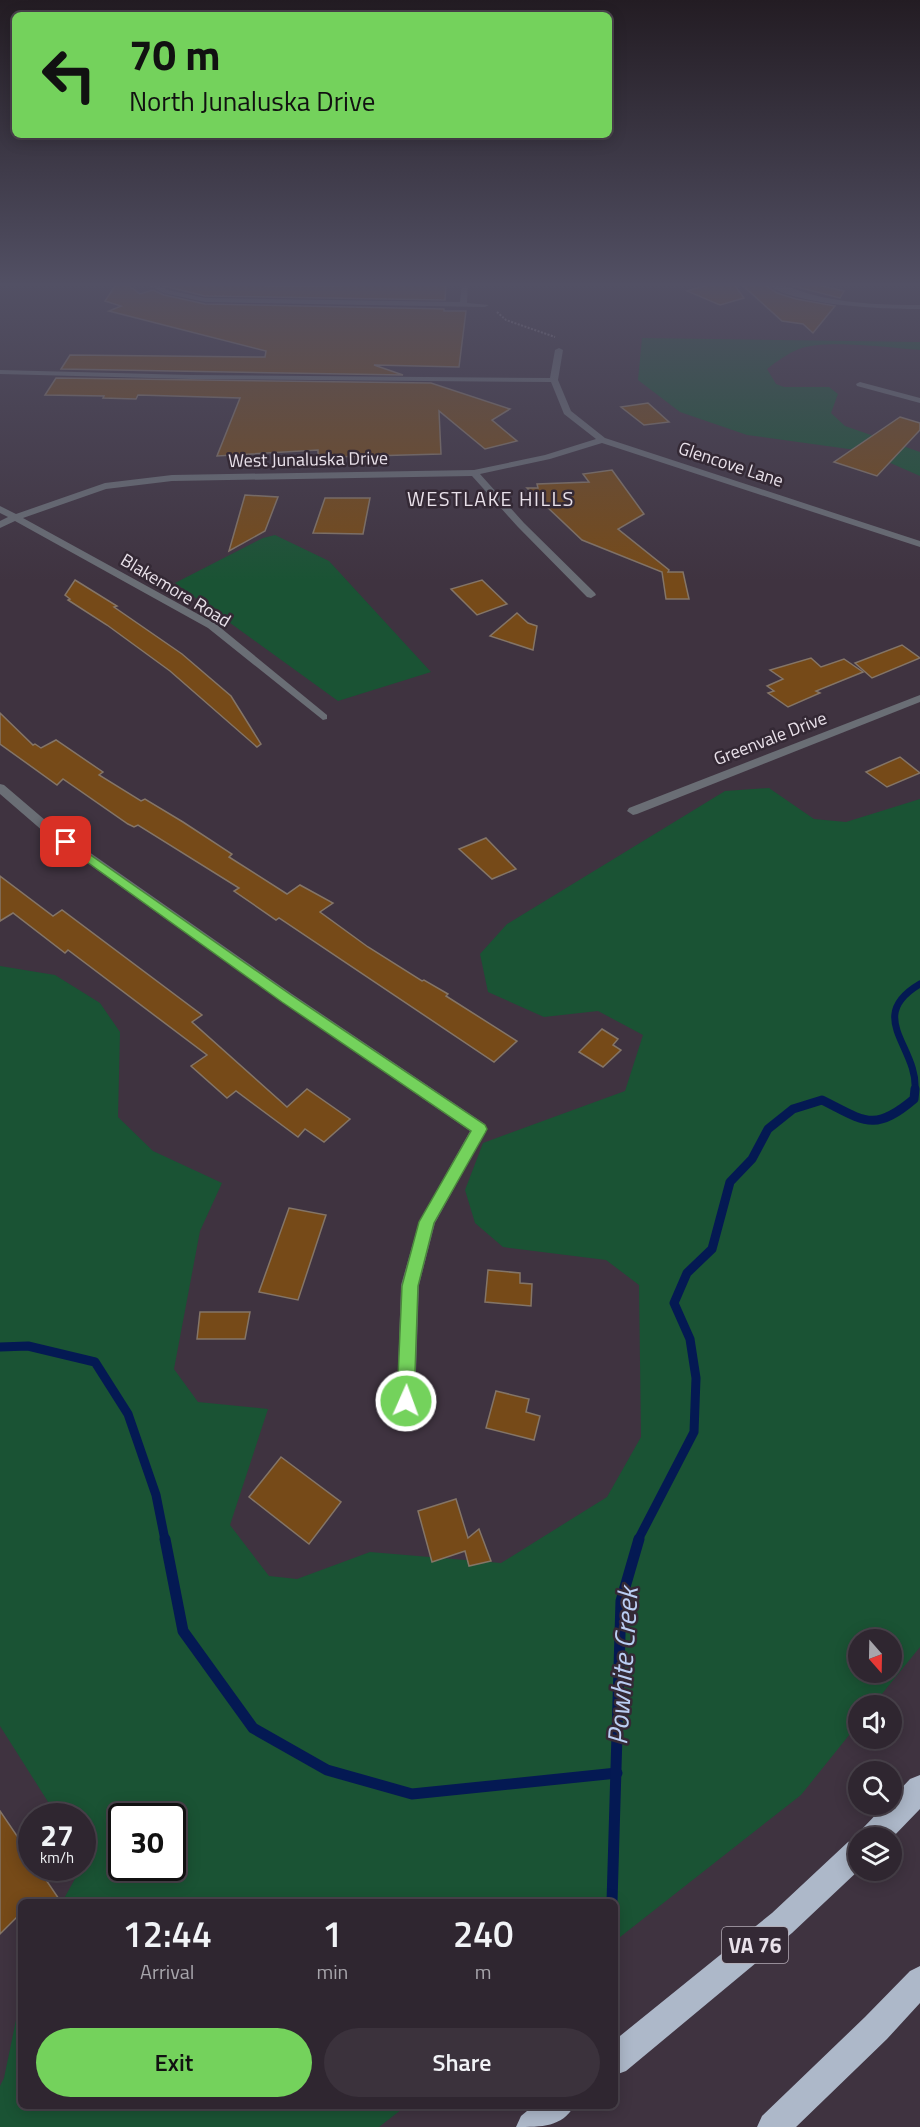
<!DOCTYPE html>
<html lang="en">
<head>
<meta charset="utf-8">
<style>
	:root { --surface:#2f2630; --page:#3b323c; --text:#f1f3f6; --muted:#a7a5ab; --line:#4a434c; --accent:#74d25c }
	body { margin:0; font-family:"Titillium Web",sans-serif; background:var(--page); color:var(--text); height:100vh; display:flex; flex-direction:column; font-size:22px; white-space:nowrap }
	* { box-sizing:border-box; margin:0 }
	p { font-size:20px; color:var(--muted) }
	.icon { flex:none; width:33px; height:33px; fill:none; stroke:currentColor; stroke-width:2; stroke-linecap:round; stroke-linejoin:round }
	.map { position:relative; flex:1; overflow:hidden }
	.details { position:absolute; left:18px; top:1899px; width:600px; height:210px; display:flex; flex-direction:column; background:var(--surface); border-radius:9px; box-shadow:0 3px 15px #0003,0 0 0 2px var(--line) }
	.details>* { flex:none }
	.top-card { position:absolute; left:12px; top:12px; width:600px; height:126px; border-radius:9px; box-shadow:0 3px 15px #0003,0 0 0 2px var(--line); background:#74d25c; color:#111; overflow:hidden }
	.needle { width:39px; rotate:160deg }
	.tools { position:absolute; left:848px; top:1629px; display:grid; gap:12px }
	.tools a { display:grid; place-items:center; width:54px; height:54px; border-radius:50%; background:var(--surface); box-shadow:0 3px 15px #0003,0 0 0 2px var(--line); font-size:30px }
	.speed { position:absolute; left:18px; top:1803px; display:flex; gap:12px; font-size:30px; font-weight:700; text-align:center }
	.speed>* { display:grid; place-content:center; width:78px; height:78px; border-radius:50%; background:var(--surface); box-shadow:0 3px 15px #0003,0 0 0 2px var(--line); line-height:1 }
	.speed small { font-size:15px; font-weight:400 }
	.speed .limit { border:3px solid #111; border-radius:9px; background:#fff; color:#111 }
	.pin { position:absolute; display:grid; place-items:center; width:51px; height:51px; color:#fff; margin:-26px; border-radius:12px; box-shadow:0 3px 9px #0006 }
	.me { position:absolute; width:66px; margin:-33px; rotate:2deg; stroke-linejoin:round; filter:drop-shadow(0 0 4px #0008) }
	.turn { display:flex; align-items:center; gap:21px; height:126px; padding:0 18px; font-size:27px }
	.turn .icon { width:78px; height:78px; stroke-width:2.5 }
	.turn b { display:block; font-size:42px; line-height:51px }
	.eta { display:flex; justify-content:space-evenly; align-items:center; height:102px; text-align:center }
	.eta b { font-size:36px; font-weight:600; line-height:42px }
	.cta { display:flex; gap:12px; margin-top:auto; padding:12px 18px }
	.cta a { flex:1; height:69px; border-radius:36px; background:var(--accent); color:#111; font-size:24px; font-weight:600; line-height:69px; text-align:center }
	.cta a+a { background:var(--page); color:var(--text) }
	.map>svg:first-child { display:block }
</style>
</head>
<body>
<div class="map">
<svg width="920" height="2127" viewBox="0 0 920 2127">
	<rect width="100%" height="100%" fill="#3f3340"/>
	<g fill="#1a5334" fill-rule="evenodd">
		<path d="M642,338L920,342V350C889,348 826,339 799,349C787,354 777,361 767,369L776,384L784,387H829L838,394L831,413L845,426L920,452V476L863,451L747,435L680,412L638,380Z"/>
		<path d="M275,535L329,561L431,672L338,701L175,583L263,538Z"/>
		<path d="M769,788L814,819L846,822L920,799V1647L873,1705L858,1706V1724L801,1795L615,1941V1902H62L85,1861L83,1857L82,1816H57L0,1726V966L55,975L100,1003L120,1032L118,1117L153,1151L222,1183L200,1231L174,1369L198,1402L268,1409L230,1525L269,1576L297,1579L370,1552L501,1563L607,1497L641,1437L639,1285L606,1260L503,1247L475,1223L465,1190L483,1143L625,1091L643,1035L598,1011L544,1017L488,992L480,954L507,924L725,791ZM858,1640H891V1672H858ZM122,1816H172V1868H122Z"/>
		<path d="M21,1996V2106H406L379,2127H0V2086L4,2078Z"/>
	</g>
	<g fill="none" stroke-linecap="round" stroke-linejoin="round">
		<path stroke="#041953" stroke-width="7" d="M915,1091C919,1047 864,1017 920,984"/>
		<g stroke="#041953" stroke-width="9">
			<path d="M0,1347L28,1346L95,1362L128,1414L156,1495L165,1540"/>
			<path d="M638,1540L694,1432L696,1378L690,1339L674,1303L687,1273L712,1249L730,1182L752,1159L768,1129L793,1109L822,1100C864,1121 874,1133 914,1099L915,1089"/>
		</g>
		<g stroke="#041953" stroke-width="11">
			<path d="M165,1539L183,1631L253,1728L327,1770L412,1794L617,1773"/>
			<path d="M612,1902L621,1601L639,1539"/>
		</g>
	</g>
	<g fill="#764a18" stroke="#847567" stroke-width="1.5">
		<path d="M117,283H125L140,294L153,290L164,295L205,304L444,309V311H466L459,367L374,365L403,375L61,369L70,355L265,357L266,351L109,311L121,306L105,301Z"/>
		<path d="M171,283H267L266,286H319L367,285V283H446L445,300L205,296L164,286Z"/>
		<path d="M716,283H733L744,298L720,305L687,291Z"/>
		<path d="M740,283H762L777,293L796,299L835,306L813,333L803,324L782,321Z"/>
		<path d="M781,283H810L844,291L840,298Z"/>
		<path d="M56,378L431,383L510,409L492,420L517,441L485,449L439,411L441,454L333,457L318,456V450L217,456L240,398L138,395L136,399L103,398L104,396L45,395Z"/>
		<path d="M648,403L669,422L644,425L621,407Z"/>
		<path d="M900,417L920,423V430L877,476L834,462Z"/>
		<path d="M612,470L644,514L618,529L669,570L668,572H683L689,599H666L662,572L582,540L527,488H538L537,484L589,482L583,474Z"/>
		<path d="M245,495L278,497L265,531L229,551Z"/>
		<path d="M325,498H370L363,534L313,533Z"/>
		<path d="M75,580L117,606L114,607L182,654L231,696L261,744L257,747L170,671L107,625L68,600L70,599L65,595Z"/>
		<path d="M482,580L507,604L477,615L451,589Z"/>
		<path d="M517,613L528,623L537,626L533,650L490,636Z"/>
		<path d="M902,645L920,658L872,678L855,663Z"/>
		<path d="M811,658L821,667L844,659L863,672L816,691L820,693L788,707L768,693L774,691L767,686L783,679L770,670Z"/>
		<path d="M0,713L33,745L35,744L41,748L56,740L103,772L99,775L141,801L145,799L183,822L232,854L229,857L287,894L300,885L333,903L320,912L368,947L422,981L424,980L448,994L446,996L517,1041L494,1062L279,918L276,920L234,891L239,888L138,825L134,827L128,824L63,779L57,785L0,744Z"/>
		<path d="M900,757L920,773L887,787L866,772Z"/>
		<path d="M486,838L516,869L492,879L459,849Z"/>
		<path d="M0,876L53,916L62,910L202,1015L192,1022L287,1107L307,1089L350,1119L324,1142L305,1129L298,1137L236,1091L227,1098L191,1066L207,1055L68,950L65,953L13,913L0,921Z"/>
		<path d="M602,1029L618,1039L613,1045L621,1050L603,1067L579,1052Z"/>
		<path d="M289,1208L326,1215L298,1300L259,1292Z"/>
		<path d="M488,1270L520,1273V1283L532,1284L531,1306L485,1302Z"/>
		<path d="M200,1312H250L245,1339H197Z"/>
		<path d="M496,1391L529,1399L526,1412L540,1416L534,1440L486,1428Z"/>
		<path d="M281,1457L341,1502L309,1544L249,1497Z"/>
		<path d="M456,1499L468,1538L479,1529L491,1561L469,1566L465,1551L432,1562L418,1511Z"/>
		<path d="M0,1811L32,1858V1868H38L61,1902H21V1913L0,1934Z"/>
	</g>
	<g fill="none" stroke-linecap="round" stroke-linejoin="round">
		<path stroke="#908691" stroke-width="2" stroke-dasharray="2 1.5" stroke-linecap="butt" d="M497,312L506,320L555,337"/>
		<g fill="#6a6e75" fill-rule="evenodd">
			<path d="M144,283H152L168,290L205,298L460,302L462,283H468L467,303L489,305L485,307L205,302L164,293Z"/>
			<path d="M764,283C783,283 803,293 822,297C854,304 887,305 920,305V309C880,309 796,306 764,283Z"/>
			<path d="M559,348L563,350L558,380L571,411L605,438L920,541V547L602,443L550,459L480,474L524,523L595,593L596,595L591,598L587,597L518,527L472,476L172,481L106,489L23,518L216,624L327,715V719L323,720L208,628L15,521L0,528V521L8,517L0,513V506L16,514L105,483L172,475L474,470L545,455L596,439L564,414L551,382L191,379L0,374V370L191,375L550,378L555,350Z"/>
			<path d="M860,382L920,398V403L857,386L856,384Z"/>
			<path d="M920,695V702L637,814L633,815L627,811L629,808Z"/>
			<path d="M0,784L4,785L52,826L292,994L485,1124L487,1129L435,1223L419,1285L415,1401L413,1407L406,1410L399,1407L397,1401L401,1285L419,1222L470,1131L282,1002L44,832L0,794Z"/>
		</g>
		<g fill="#adb8c9" fill-rule="evenodd">
			<path d="M920,1775V1809L891,1839L859,1838L863,1828L886,1804H891V1799L910,1779Z"/>
			<path d="M858,1838L859,1870L792,1933L626,2071L615,2075V2040L772,1913L848,1842Z"/>
			<path d="M920,1966V2003L887,2039L796,2127H757L762,2116L865,2017L910,1971Z"/>
			<path d="M533,2106H574C562,2127 542,2127 516,2127L521,2116Z"/>
		</g>
	</g>
	<linearGradient id="sky" x2="0" y2="1"><stop stop-color="#231c23"/><stop offset="0.49" stop-color="#525064"/><stop offset="1" stop-color="#525064" stop-opacity="0"/></linearGradient>
	<rect width="920" height="581" fill="url(#sky)"/>
	<path fill="#74d25c" stroke="#4b883c" stroke-width="1.5" d="M66,838L291,995L485,1125L487,1129L485,1133L434,1223L418,1286L414,1401L412,1406L406,1409L400,1406L397,1401L402,1286L419,1222L471,1131L282,1002L62,844L60,842Z"/>
	<g text-anchor="middle" dominant-baseline="central" stroke-width="5" stroke-linejoin="round" paint-order="stroke">
		<g font-size="18" fill="#e9e1ea" stroke="#342935">
			<text transform="translate(308 459) rotate(-1)">West Junaluska Drive</text>
			<text transform="translate(731 464) rotate(18)">Glencove Lane</text>
			<text transform="translate(176 590) rotate(31)">Blakemore Road</text>
			<text transform="translate(770 738) rotate(-21)">Greenvale Drive</text>
		</g>
		<g font-size="20" letter-spacing="1.5" fill="#e9e1ea" stroke="#342935">
			<text x="491" y="498">WESTLAKE HILLS</text>
		</g>
		<rect fill="#342935" stroke="#b3aab4" stroke-width="1.5" x="722" y="1927" width="66" height="36" rx="4.5"/>
		<g font-size="21" font-weight="bold" fill="#e9e1ea">
			<text x="755" y="1945">VA 76</text>
		</g>
		<g font-size="28" font-style="italic" fill="#bacdf2" stroke="#342935">
			<text transform="translate(622 1666) rotate(-86)">Powhite Creek</text>
		</g>
	</g>
</svg>
<div class="tools">
<a><svg class="needle" viewBox="-14 -14 28 28"><path d="M0-13l5 13h-10z" fill="#e53935"/><path d="M0 13l5-13h-10z" fill="#a7a5ab"/></svg></a>
<a><svg class="icon" aria-label="sound" viewBox="0 0 24 24"><path d="M4 9h4l5-4v14l-5-4H4zM17 9q2 3 0 6"/></svg></a>
<a><svg class="icon" aria-label="search" viewBox="0 0 24 24"><circle cx="10" cy="10" r="6"/><path d="M15 15l6 6"/></svg></a>
<a><svg class="icon" aria-label="layers" viewBox="0 0 24 24"><path d="M12 4l9 5-9 5-9-5zM3 14l9 5 9-5"/></svg></a>
</div>
<div class="speed"><div>27<small>km/h</small></div><div class="limit">30</div></div>
<div class="pin" style="left:66px;top:842px;background:#d93025"><svg class="icon" aria-label="arrive" viewBox="0 0 24 24"><path d="M6 21V4h12l-3 4 3 4H6"/></svg></div>
<svg class="me" style="left:406px;top:1401px" viewBox="-20 -20 40 40"><circle r="17" fill="#74d25c" stroke="#fff" stroke-width="3"/><path d="M0-11L8 9 0 5-8 9z" fill="#fff"/></svg>
<div class="top-card">
<div class="turn"><svg class="icon" aria-label="left" viewBox="0 0 24 24"><path d="M17 20v-9H6M10 6l-5 5 5 5"/></svg><div><b>70 m</b>North Junaluska Drive</div></div>
</div>
<section class="details">
<div class="eta">
<div><b>12:44</b><p>Arrival</p></div>
<div><b>1</b><p>min</p></div>
<div><b>240</b><p>m</p></div>
</div>
<div class="cta"><a>Exit</a><a>Share</a></div>
</section>
</div>
</body>
</html>
